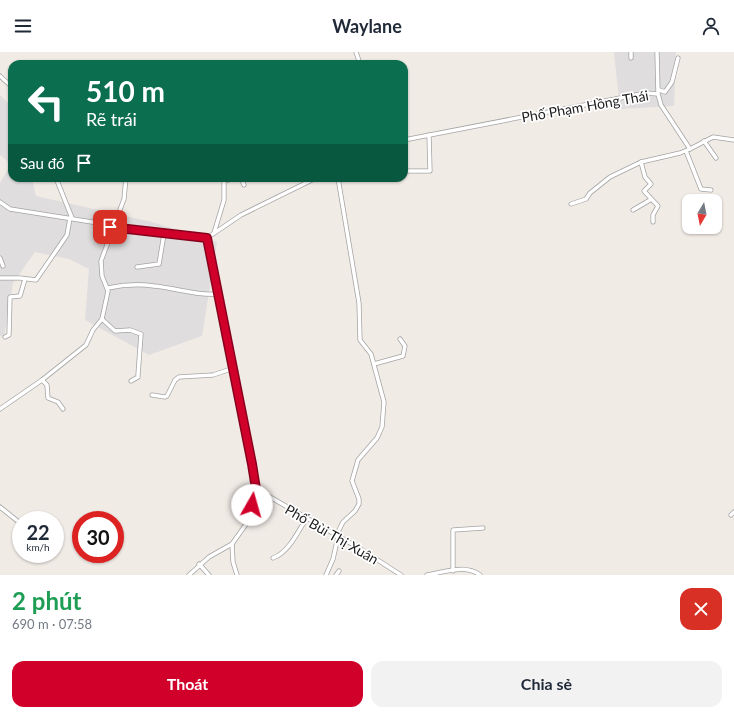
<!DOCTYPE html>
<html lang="vi">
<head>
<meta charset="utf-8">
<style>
	:root { --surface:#fff; --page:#f2f2f3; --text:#1f2937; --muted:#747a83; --accent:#d1002b }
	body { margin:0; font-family:Lato,sans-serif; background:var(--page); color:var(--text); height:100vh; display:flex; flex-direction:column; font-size:15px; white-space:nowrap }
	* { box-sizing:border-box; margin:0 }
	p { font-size:13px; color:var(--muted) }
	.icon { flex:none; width:22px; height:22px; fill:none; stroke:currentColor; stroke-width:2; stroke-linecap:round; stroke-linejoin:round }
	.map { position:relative; height:523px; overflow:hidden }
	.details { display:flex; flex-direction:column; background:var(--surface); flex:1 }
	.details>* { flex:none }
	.banner { position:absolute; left:8px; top:8px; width:400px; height:122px; border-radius:12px; box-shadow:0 1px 3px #0004; background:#0b6e4f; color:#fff; overflow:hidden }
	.needle { width:26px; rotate:190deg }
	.tools { position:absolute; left:682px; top:142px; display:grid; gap:8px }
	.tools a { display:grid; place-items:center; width:40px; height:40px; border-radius:8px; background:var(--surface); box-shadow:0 1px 3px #0004; font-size:20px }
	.speed { position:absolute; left:12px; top:459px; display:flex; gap:8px; font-size:20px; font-weight:700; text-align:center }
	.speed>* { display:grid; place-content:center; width:52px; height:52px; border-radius:50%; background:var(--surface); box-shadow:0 1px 3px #0004; line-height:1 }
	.speed small { font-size:10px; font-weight:400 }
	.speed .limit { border:6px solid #d22; background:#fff; color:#111 }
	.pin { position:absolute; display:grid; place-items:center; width:34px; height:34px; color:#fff; margin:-17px; border-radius:8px; box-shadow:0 2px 6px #0006 }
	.me { position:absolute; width:44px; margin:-22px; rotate:7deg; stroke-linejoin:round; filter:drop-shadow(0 0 3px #0008) }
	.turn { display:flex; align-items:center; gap:14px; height:84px; padding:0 12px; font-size:18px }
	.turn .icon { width:52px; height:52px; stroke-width:2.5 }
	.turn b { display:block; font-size:28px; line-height:34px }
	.then { display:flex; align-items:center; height:38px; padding:0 12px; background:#0003; gap:8px; font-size:15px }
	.round { display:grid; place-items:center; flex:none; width:42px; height:42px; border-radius:12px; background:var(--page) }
	.head { display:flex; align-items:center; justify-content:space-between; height:68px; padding:0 12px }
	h1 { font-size:24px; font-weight:700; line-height:30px; color:#1e9e55 }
	.button { display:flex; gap:8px; margin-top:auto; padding:8px 12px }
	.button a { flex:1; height:46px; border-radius:12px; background:var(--accent); color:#fff; font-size:16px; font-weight:700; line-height:46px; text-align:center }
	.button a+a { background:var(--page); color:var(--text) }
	header { display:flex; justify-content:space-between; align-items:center; height:52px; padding:0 12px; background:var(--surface); font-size:18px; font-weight:700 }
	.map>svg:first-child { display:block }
</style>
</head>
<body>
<header><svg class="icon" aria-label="menu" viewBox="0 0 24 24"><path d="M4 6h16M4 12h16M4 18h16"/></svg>Waylane<svg class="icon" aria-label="person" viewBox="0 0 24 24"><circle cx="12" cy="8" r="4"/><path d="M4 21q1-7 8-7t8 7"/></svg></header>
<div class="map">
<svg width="734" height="523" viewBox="0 0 734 523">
	<rect width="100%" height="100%" fill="#f1ebe6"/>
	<g fill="#dfddde">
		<path d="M614,0H676L674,54L620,57Z"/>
		<path d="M0,43L12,55V126H32L36,144L152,170L217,190L202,284L149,303L85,268L89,217L69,207L35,200L13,231L4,285L0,284V131L11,112L0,103Z"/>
	</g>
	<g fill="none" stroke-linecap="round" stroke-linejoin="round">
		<g stroke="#a4a4a4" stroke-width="5">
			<g id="minor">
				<path d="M356,0L360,12"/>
				<path d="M631,0V6"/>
				<path d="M657,0L658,41"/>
				<path d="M0,24L12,35"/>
				<path d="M659,38L665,40L672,30L678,6"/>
				<path d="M404,88L646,41L658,42L661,53L690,97L713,85L734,88"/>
				<path d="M704,89L716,106"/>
				<path d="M686,99L701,137L711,138"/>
				<path d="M641,110L645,125L651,132L644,139L658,154L653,163V170"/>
				<path d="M404,119H430L429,83"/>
				<path d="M56,126L72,166"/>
				<path d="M241,126L244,133"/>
				<path d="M0,150L10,157L92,170L113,176L207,186"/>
				<path d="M571,152L586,147L590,141L610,125L641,110L680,101L690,97"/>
				<path d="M633,158L650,148"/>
				<path d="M214,181L224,148V129L236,126"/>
				<path d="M207,186L234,316L256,437L359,496L401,523"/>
				<path d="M207,186L241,163L316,126"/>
				<path d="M0,206L3,214"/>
				<path d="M137,215L159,212L164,182"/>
				<path d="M0,226H20L36,228L67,183L70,166"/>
				<path d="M108,236C122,233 139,232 154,234C176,236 196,244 218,242"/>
				<path d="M102,267L115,279L130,278L141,282L138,323V325L131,329"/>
				<path d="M5,285L9,283L10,245L20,244L25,227"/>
				<path d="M374,312L403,304L405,294L400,287"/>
				<path d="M42,328L47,333L48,346L58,350L63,357"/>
				<path d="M152,343L165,345L167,344L175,328L179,325L213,323L234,316"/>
				<path d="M0,357L42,328L86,293L93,278L102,267L108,239L102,224L101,209L124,147L126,126"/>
				<path d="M0,455L20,471V481"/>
				<path d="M731,463L734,460"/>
				<path d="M336,484L343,470L355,459L359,452V447L352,429L358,408L377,386L382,375L384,350L371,302L360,288L359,251L338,126"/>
				<path d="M232,492L233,510L237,523"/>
				<path d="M273,506C288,501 298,480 306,467"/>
				<path d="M199,512L209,523"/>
				<path d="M453,519V478L483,476"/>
				<path d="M189,523L209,505L232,492L249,468L256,437"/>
				<path d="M326,523L333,507L338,485"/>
				<path d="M336,523L339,519"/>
				<path d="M427,523C444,520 465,512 480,523"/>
			</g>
		</g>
		<use href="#minor" stroke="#fff" stroke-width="3.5"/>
	</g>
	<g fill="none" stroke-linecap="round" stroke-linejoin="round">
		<g stroke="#88001c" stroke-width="10">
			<path id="route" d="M110,175L207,186L252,412L256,437L252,453"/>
		</g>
		<use href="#route" stroke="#d1002b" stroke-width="7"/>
	</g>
	<g text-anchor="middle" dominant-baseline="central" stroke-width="3.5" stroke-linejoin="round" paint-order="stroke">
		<g font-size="14" fill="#202020" stroke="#fff">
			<text transform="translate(585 54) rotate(-10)">Phố Phạm Hồng Thái</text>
			<text transform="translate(332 482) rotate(30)">Phố Bùi Thị Xuân</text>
		</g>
	</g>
</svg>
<div class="tools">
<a><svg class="needle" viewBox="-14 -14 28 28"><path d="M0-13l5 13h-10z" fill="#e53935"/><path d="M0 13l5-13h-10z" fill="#747a83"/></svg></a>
</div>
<div class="speed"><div>22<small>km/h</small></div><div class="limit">30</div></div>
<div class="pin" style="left:110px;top:175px;background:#d93025"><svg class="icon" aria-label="arrive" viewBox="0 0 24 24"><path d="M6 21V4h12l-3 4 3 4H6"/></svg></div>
<svg class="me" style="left:252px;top:453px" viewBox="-20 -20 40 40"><circle r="19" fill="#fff"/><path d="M0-13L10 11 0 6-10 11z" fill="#d1002b"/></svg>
<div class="banner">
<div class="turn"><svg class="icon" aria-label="left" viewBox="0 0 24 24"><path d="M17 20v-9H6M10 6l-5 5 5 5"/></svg><div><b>510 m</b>Rẽ trái</div></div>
<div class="then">Sau đó<svg class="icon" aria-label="arrive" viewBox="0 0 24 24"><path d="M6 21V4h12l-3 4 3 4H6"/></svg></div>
</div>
</div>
<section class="details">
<div class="head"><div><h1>2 phút</h1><p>690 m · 07:58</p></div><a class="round" style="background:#d93025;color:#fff"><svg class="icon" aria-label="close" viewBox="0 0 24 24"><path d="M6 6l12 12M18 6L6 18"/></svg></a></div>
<div class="button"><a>Thoát</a><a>Chia sẻ</a></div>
</section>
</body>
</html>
